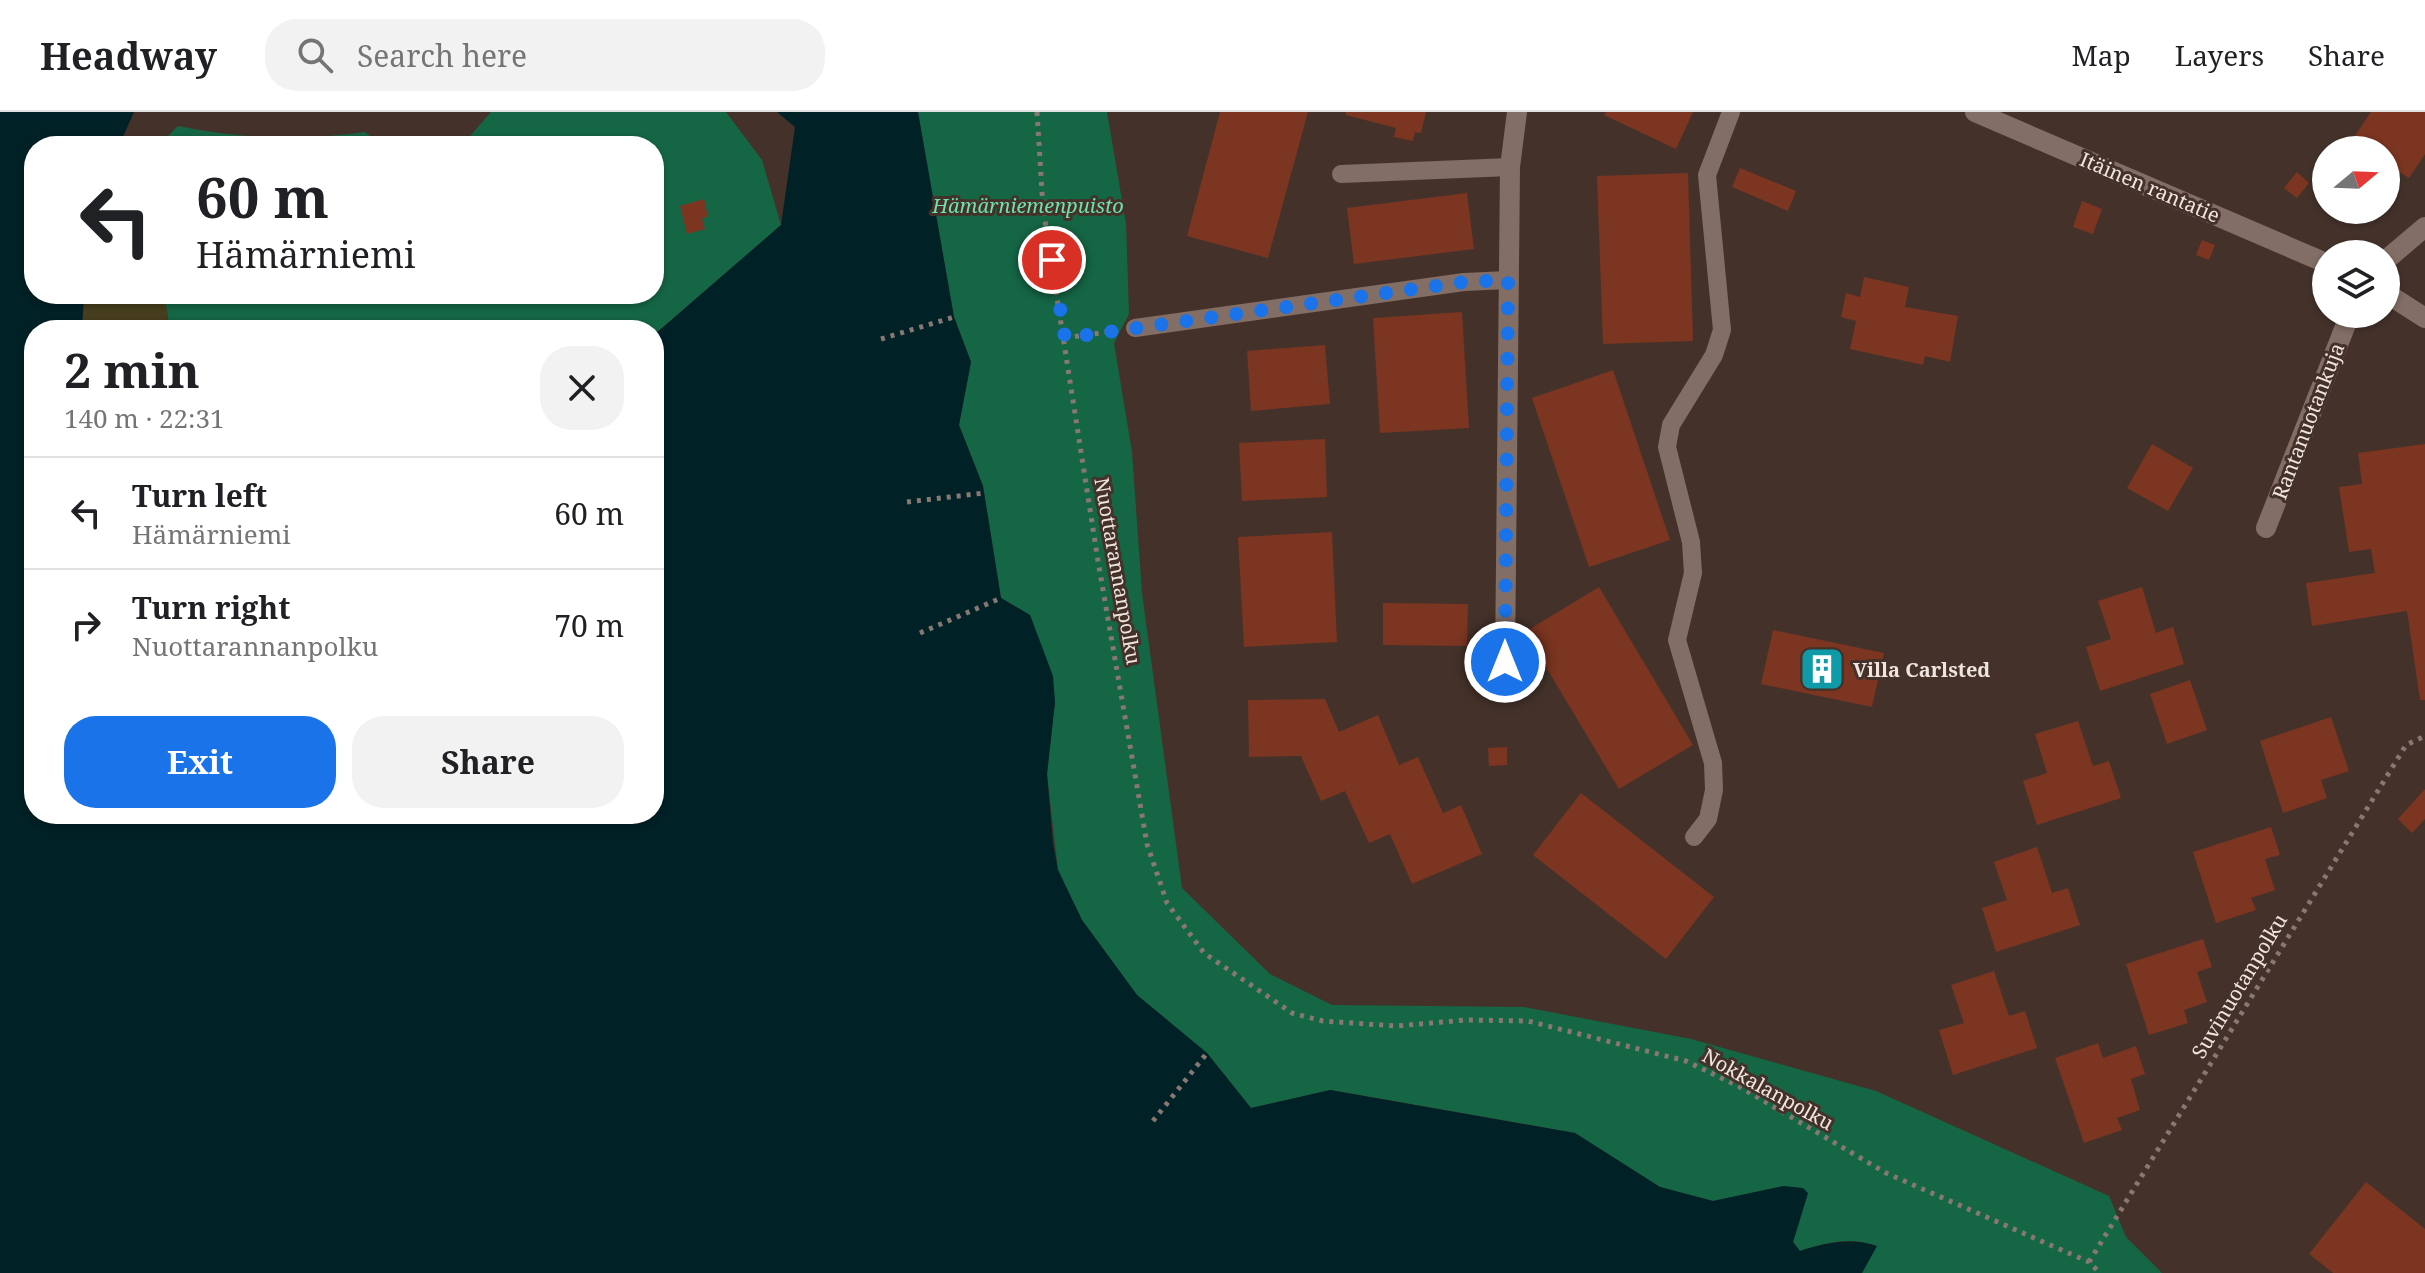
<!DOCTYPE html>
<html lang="en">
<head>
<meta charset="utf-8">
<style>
	:root { --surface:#fff; --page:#f2f2f2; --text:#202124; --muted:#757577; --line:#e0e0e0; --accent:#1a73e8 }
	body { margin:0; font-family:"Noto Serif",serif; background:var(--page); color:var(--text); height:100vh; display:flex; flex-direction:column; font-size:30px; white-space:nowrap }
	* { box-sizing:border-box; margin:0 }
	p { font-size:26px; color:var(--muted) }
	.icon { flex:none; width:44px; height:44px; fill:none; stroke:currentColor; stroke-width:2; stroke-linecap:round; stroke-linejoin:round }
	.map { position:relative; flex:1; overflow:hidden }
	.drawer { position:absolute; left:24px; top:208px; width:640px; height:504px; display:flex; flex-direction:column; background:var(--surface); border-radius:32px; box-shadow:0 2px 6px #0004 }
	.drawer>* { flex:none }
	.banner { position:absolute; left:24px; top:24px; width:640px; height:168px; border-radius:32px; box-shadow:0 2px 6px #0004; background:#fff; color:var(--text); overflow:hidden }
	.needle { width:52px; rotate:71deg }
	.tools { position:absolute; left:2312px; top:24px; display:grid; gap:16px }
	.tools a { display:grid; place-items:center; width:88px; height:88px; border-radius:50%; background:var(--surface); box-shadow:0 2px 6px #0004; font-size:40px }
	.pin { position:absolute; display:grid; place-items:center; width:68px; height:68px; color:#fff; margin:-34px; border:4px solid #fff; border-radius:50%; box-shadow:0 2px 8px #0007 }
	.me { position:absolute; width:88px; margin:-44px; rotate:0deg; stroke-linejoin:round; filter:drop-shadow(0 0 6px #0008) }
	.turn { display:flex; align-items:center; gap:28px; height:168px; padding:0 40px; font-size:36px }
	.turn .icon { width:104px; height:104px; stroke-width:2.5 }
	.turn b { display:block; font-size:56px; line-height:68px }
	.round { display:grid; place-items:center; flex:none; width:84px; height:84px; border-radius:32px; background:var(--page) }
	.overview { display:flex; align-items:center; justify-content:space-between; height:136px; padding:0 40px }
	h1 { font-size:48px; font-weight:700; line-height:60px }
	.button { display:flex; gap:16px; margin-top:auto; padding:16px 40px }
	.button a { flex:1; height:92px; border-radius:32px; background:var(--accent); color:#fff; font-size:32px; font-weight:700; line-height:92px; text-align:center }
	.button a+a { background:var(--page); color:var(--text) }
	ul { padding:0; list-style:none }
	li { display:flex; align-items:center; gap:24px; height:112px; padding:0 40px; border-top:2px solid var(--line) }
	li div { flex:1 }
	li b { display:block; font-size:30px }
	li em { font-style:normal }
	header { display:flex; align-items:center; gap:48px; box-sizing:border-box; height:112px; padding:0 40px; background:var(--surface); border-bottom:2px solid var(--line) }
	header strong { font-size:38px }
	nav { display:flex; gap:44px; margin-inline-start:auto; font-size:28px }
	.search { width:560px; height:72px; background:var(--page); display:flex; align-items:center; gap:20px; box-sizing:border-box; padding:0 28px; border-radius:32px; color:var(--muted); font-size:30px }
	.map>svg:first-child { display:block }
</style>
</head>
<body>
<header>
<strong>Headway</strong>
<div class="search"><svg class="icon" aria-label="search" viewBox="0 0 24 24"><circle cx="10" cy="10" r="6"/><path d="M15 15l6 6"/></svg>Search here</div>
<nav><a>Map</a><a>Layers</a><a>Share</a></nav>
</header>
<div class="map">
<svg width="2425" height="1161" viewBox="0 0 2425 1161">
	<rect width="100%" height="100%" fill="#44322a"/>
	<g fill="#156645">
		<path d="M491,0H726L762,48L781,113L654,223V218H170L164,182H654V34H415L464,31Z"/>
		<path d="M918,0H1107L1126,112L1129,202L1114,231L1132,340L1142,481L1182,776L1270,862L1332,893L1524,895L1691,927L1876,979L2109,1084L2126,1125L2162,1161H1862L1876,1134C1852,1124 1824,1131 1800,1139L1793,1130L1808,1081L1784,1074L1713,1089L1660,1075L1575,1021L1331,978L1251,996L1207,941L1137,883L1082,808L1058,758L1047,662L1055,590L1030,503L1001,486L983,374L959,313L971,250L954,205Z"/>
		<path d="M178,14C242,27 300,29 365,20L383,34H158Z"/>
	</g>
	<path fill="#473e1e" d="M84,182H164L170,218H82Z"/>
	<path fill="#002126" d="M0,0H134L119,34H34V182H84L82,218H34V702H654V223L781,113L795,15L777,0H918L954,205L971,250L959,313L983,374L1001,486L1030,503L1053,564L1055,590L1047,662L1053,731L1058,758L1082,808L1137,883L1207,941L1251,996L1330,978L1575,1021L1660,1075L1713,1089L1784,1074L1803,1076L1808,1081L1793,1130L1800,1139C1825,1131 1851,1125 1877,1134L1862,1161H0Z"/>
	<g fill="#7b3520">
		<path d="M1220,0H1308L1268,146L1187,124Z"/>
		<path d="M1346,0H1426L1421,21L1415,20L1413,29L1394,25L1396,16L1346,3Z"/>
		<path d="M1606,0H1693L1676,37L1604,3Z"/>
		<path d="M2371,0H2425V42L2409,66L2386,51V38H2366L2352,28Z"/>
		<path d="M1740,56L1796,79L1788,99L1732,75Z"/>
		<path d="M2297,60L2309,71L2297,86L2284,76Z"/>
		<path d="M1688,61L1693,229L1603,232L1597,64Z"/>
		<path d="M1467,81L1474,137L1354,152L1347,96Z"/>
		<path d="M704,87L708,105L702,106L705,117L687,122L680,94Z"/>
		<path d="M2082,89L2102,97L2093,122L2073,115Z"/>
		<path d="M2202,128L2215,133L2209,148L2196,143Z"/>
		<path d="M1864,165L1909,175L1905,195L1958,204L1950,250L1925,244L1923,253L1850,237L1856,209L1841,205L1846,181L1860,185Z"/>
		<path d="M1462,200L1469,316L1380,321L1373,206Z"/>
		<path d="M1325,233L1330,292L1251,299L1247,239Z"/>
		<path d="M1613,258L1670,428L1589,455L1532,286Z"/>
		<path d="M1325,327L1327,385L1242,389L1239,331Z"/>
		<path d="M2152,332L2193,356L2168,399L2127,376Z"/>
		<path d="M2425,332V588H2420L2407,499L2312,514L2306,471L2375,461L2371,437L2349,440L2339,375L2362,372L2358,341Z"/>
		<path d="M1332,420L1337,530L1244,535L1238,425Z"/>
		<path d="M1599,475L1693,633L1619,677L1525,520Z"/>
		<path d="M2142,475L2156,521L2173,515L2184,552L2100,579L2086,535L2111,527L2098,489Z"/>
		<path d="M1383,491L1468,492L1467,534L1383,533Z"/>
		<path d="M1773,518L1884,541L1872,595L1761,572Z"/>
		<path d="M2190,568L2207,618L2167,632L2150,582Z"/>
		<path d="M1325,587L1339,620L1378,603L1399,653L1418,645L1443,701L1461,693L1482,742L1412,772L1390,722L1369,731L1345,679L1321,689L1301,644L1249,645L1248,588Z"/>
		<path d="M2331,605L2349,659L2321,668L2327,686L2283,701L2260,629Z"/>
		<path d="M2078,609L2093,654L2109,649L2121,686L2037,713L2023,669L2047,661L2035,622Z"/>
		<path d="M1507,635V653L1489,654L1488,636Z"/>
		<path d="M2425,677V707L2412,721L2398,707Z"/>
		<path d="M1581,681L1714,785L1666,847L1533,743Z"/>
		<path d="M2271,715L2280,743L2265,747L2275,778L2251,786L2256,798L2216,811L2193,740Z"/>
		<path d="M2037,735L2052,781L2068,776L2080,813L1996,840L1982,796L2007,788L1994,750Z"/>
		<path d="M2203,827L2212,855L2197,860L2207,890L2184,898L2188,911L2149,923L2126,852Z"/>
		<path d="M1994,859L2009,904L2025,899L2037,936L1953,963L1939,918L1964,911L1951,873Z"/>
		<path d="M2098,931L2103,946L2136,934L2145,962L2131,967L2140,998L2117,1006L2122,1018L2084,1031L2055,946Z"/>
		<path d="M2366,1070L2425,1117V1161H2333L2309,1142Z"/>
	</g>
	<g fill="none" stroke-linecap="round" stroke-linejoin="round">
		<g stroke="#877871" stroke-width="5" stroke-dasharray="4 6" stroke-linecap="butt">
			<path d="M1037,0L1043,96L1098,449L1147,732L1167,791L1204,841L1292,901L1323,909L1396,914L1466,908L1528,909L1686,949L1740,975L1886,1061L2089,1150L2100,1161"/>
			<path d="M1065,226L1107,220"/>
			<path d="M881,227L954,205"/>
			<path d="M907,390L984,381"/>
			<path d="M920,521L1001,486"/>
			<path d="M1153,1009L1207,941"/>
			<path d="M2089,1150L2406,633L2425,624"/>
		</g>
		<g stroke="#836e65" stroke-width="18">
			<path d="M1341,62L1510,55"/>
			<path d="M1135,216L1464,170L1508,168"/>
			<path d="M1694,725L1708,707L1714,678L1713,651L1677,528L1693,461L1691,430L1667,335L1671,313L1714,243L1722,218L1707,63L1731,0"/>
		</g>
		<g stroke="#836e65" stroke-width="20">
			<path d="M1975,0L2326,151"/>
			<path d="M2386,148L2425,115"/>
			<path d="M2386,181L2425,206"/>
			<path d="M2266,416L2350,202"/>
			<path d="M1505,550L1510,55L1517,0"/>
		</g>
	</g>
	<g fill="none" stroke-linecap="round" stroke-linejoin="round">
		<path stroke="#1a73e8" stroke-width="14" stroke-dasharray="0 25.2" d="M1052,148L1065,226L1464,170L1508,168L1505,550"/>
	</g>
	<defs>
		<g id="building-square" transform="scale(2.3)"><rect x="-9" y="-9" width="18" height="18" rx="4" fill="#0f9aa8" stroke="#44322a"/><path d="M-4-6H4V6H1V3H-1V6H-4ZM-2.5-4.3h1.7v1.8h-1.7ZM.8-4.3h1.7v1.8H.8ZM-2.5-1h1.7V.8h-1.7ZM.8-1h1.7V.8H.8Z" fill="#fff"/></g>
	</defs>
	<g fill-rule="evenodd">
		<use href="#building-square" x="1822" y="557"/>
	</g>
	<g text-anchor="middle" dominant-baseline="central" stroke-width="6" stroke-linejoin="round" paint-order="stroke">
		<g font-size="20" fill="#f0e4df" stroke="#44322a">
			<text transform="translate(2150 75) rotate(23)">Itäinen rantatie</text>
			<text transform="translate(2308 309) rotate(-69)">Rantanuotankuja</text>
			<text transform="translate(1118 459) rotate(80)">Nuottarannanpolku</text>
			<text transform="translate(2239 874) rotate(-59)">Suvinuotanpolku</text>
			<text transform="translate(1768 977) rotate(29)">Nokkalanpolku</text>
		</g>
		<g font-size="20" font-style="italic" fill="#6ee2ab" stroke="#44322a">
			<text x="1028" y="93">Hämärniemenpuisto</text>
		</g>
		<g font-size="20" font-weight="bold" fill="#f0e4df" stroke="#44322a" text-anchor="start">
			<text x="1853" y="557">Villa Carlsted</text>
		</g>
	</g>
</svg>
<div class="tools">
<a><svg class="needle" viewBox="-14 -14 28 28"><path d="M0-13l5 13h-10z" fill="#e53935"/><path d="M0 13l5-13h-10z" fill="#757577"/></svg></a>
<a><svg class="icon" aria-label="layers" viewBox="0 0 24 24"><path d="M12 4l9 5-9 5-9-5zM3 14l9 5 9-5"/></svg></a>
</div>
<div class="pin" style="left:1052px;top:148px;background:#d93025"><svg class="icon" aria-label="arrive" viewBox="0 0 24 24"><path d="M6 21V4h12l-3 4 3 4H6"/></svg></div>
<svg class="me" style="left:1505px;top:550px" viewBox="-20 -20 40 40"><circle r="17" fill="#1a73e8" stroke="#fff" stroke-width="3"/><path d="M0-11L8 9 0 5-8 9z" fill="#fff"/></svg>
<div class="banner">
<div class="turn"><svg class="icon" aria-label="left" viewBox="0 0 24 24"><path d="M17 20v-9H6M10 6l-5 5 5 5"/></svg><div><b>60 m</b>Hämärniemi</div></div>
</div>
<section class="drawer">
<div class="overview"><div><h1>2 min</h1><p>140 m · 22:31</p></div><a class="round"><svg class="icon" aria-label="close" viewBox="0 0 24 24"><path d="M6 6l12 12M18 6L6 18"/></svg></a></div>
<ul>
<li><svg class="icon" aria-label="left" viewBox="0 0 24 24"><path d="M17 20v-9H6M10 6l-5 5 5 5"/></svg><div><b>Turn left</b><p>Hämärniemi</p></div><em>60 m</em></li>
<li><svg class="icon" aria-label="right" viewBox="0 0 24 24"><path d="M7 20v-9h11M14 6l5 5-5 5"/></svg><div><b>Turn right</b><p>Nuottarannanpolku</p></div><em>70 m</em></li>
</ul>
<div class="button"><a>Exit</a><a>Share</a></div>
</section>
</div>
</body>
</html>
